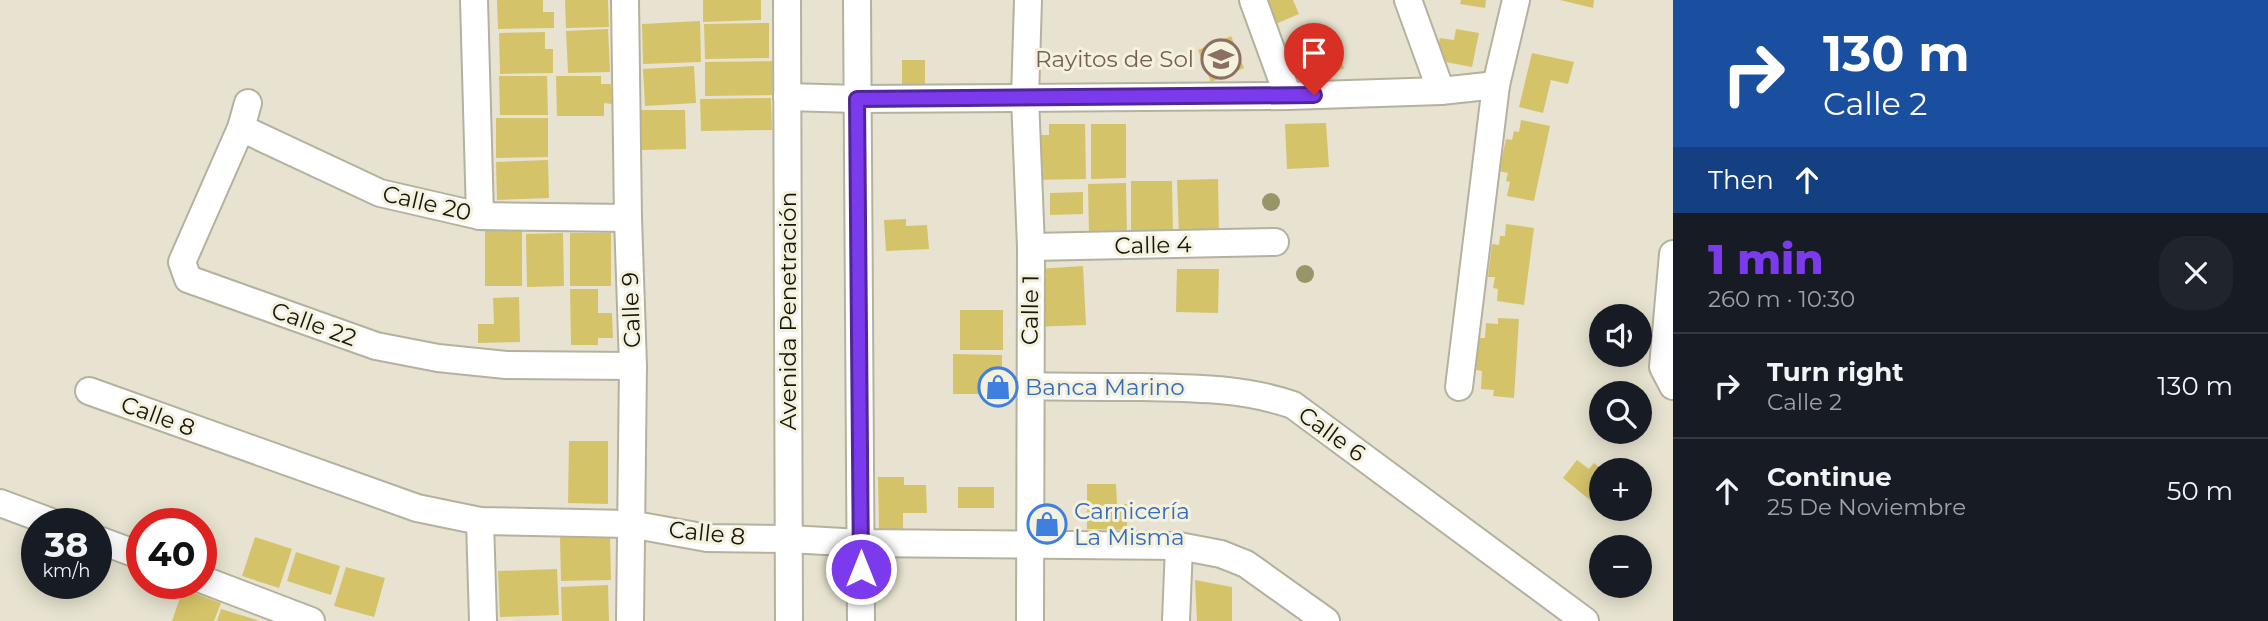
<!DOCTYPE html>
<html lang="en">
<head>
<meta charset="utf-8">
<style>
	:root { --surface:#171b24; --page:#20242c; --text:#f1f3f6; --muted:#9ea1a6; --line:#363941; --accent:#7c3aed }
	body { margin:0; font-family:Montserrat,sans-serif; background:var(--page); color:var(--text); height:100vh; display:flex; flex-direction:column; font-size:26px; white-space:nowrap }
	* { box-sizing:border-box; margin:0 }
	p { font-size:23px; color:var(--muted) }
	.icon { flex:none; width:38px; height:38px; fill:none; stroke:currentColor; stroke-width:2; stroke-linecap:round; stroke-linejoin:round }
	.map { position:relative; flex:1; overflow:hidden }
	.drawer { display:flex; flex-direction:column; background:var(--surface); width:595px }
	.drawer>* { flex:none }
	.hud { background:#1a4fa0; color:#fff; overflow:hidden }
	.buttons { position:absolute; left:1589px; top:304px; display:grid; gap:14px }
	.buttons a { display:grid; place-items:center; width:63px; height:63px; border-radius:50%; background:var(--surface); box-shadow:0 4px 18px #0003; font-size:35px }
	.speed { position:absolute; left:21px; top:508px; display:flex; gap:14px; font-size:35px; font-weight:700; text-align:center }
	.speed>* { display:grid; place-content:center; width:91px; height:91px; border-radius:50%; background:var(--surface); box-shadow:0 4px 18px #0003; line-height:1 }
	.speed small { font-size:18px; font-weight:400 }
	.speed .limit { border:10px solid #d22; background:#fff; color:#111 }
	.pin { position:absolute; display:grid; place-items:center; width:60px; height:60px; color:#fff; margin:-72px -30px; border-radius:50% 50% 50% 0; rotate:-45deg; box-shadow:0 0 7px #0007 }
	.pin .icon { rotate:45deg }
	.me { position:absolute; width:77px; margin:-38px; rotate:0deg; stroke-linejoin:round; filter:drop-shadow(0 0 5px #0008) }
	.turn { display:flex; align-items:center; gap:24px; height:147px; padding:0 35px; font-size:32px }
	.turn .icon { width:91px; height:91px; stroke-width:2.5 }
	.turn b { display:block; font-size:49px; line-height:60px }
	.then { display:flex; align-items:center; height:66px; padding:0 35px; background:#0003; gap:14px; font-size:26px }
	.round { display:grid; place-items:center; flex:none; width:74px; height:74px; border-radius:28px; background:var(--page) }
	.headline { display:flex; align-items:center; justify-content:space-between; height:119px; padding:0 35px }
	h1 { font-size:42px; font-weight:800; line-height:52px; color:var(--accent) }
	ul { padding:0; list-style:none }
	li { display:flex; align-items:center; gap:21px; height:105px; padding:0 35px; border-top:2px solid var(--line) }
	li div { flex:1 }
	li b { display:block; font-size:26px }
	li em { font-style:normal }
	main { display:flex; flex:1; min-height:0 }
	.map>svg:first-child { display:block }
</style>
</head>
<body>
<main>
<div class="map">
<svg width="1673" height="621" viewBox="0 0 1673 621">
	<rect width="100%" height="100%" fill="#e7e3d0"/>
	<g fill="#d5c36a">
		<path d="M497,0H543V12H554V28L498,29Z"/>
		<path d="M565,0H608L609,27L566,28Z"/>
		<path d="M703,0H761V20L703,22Z"/>
		<path d="M1263,0H1293L1299,14L1273,25Z"/>
		<path d="M1461,0H1486L1485,8L1460,4Z"/>
		<path d="M1560,0H1594L1593,8Z"/>
		<path d="M700,21L701,62L643,64L642,24Z"/>
		<path d="M769,23V58L705,59L704,24Z"/>
		<path d="M1325,26L1344,68L1303,87L1284,44Z"/>
		<path d="M608,29L610,72L568,73L566,31Z"/>
		<path d="M1456,29L1479,33L1472,67L1435,60L1440,38L1454,40Z"/>
		<path d="M545,32V49H553V73L500,74L499,33Z"/>
		<path d="M1231,36L1244,68L1211,82L1198,50Z"/>
		<path d="M1532,53L1574,62L1568,84L1551,80L1543,113L1519,107Z"/>
		<rect x="902" y="60" width="23" height="25"/>
		<path d="M776,61L777,95L705,96V62Z"/>
		<path d="M694,66L696,103L645,106L643,69Z"/>
		<path d="M499,76H547L548,115H500Z"/>
		<path d="M556,76H601V84H611L612,104L604,103V116H557Z"/>
		<path d="M771,98L772,130L701,131L700,99Z"/>
		<path d="M638,110H685L686,149L639,150Z"/>
		<path d="M496,118H548V157L496,158Z"/>
		<path d="M1521,120L1550,126L1534,201L1507,196L1510,182L1506,181L1508,173L1499,171L1506,139L1512,140L1514,131L1519,132Z"/>
		<path d="M1326,123L1329,167L1287,169L1285,124Z"/>
		<path d="M1049,124H1085L1086,179L1029,180V135H1049Z"/>
		<path d="M1091,124H1126V178L1091,179Z"/>
		<path d="M548,160L549,198L497,200L496,162Z"/>
		<path d="M1218,179L1219,235L1179,236L1177,180Z"/>
		<path d="M1131,181H1172L1173,235L1131,236Z"/>
		<path d="M1126,183L1127,237H1089L1088,184Z"/>
		<path d="M1083,192V214L1050,215V193Z"/>
		<path d="M906,219V226L927,225L929,249L886,251L884,220Z"/>
		<path d="M1506,224L1534,228L1524,305L1497,301L1498,289L1493,288L1495,277H1488L1492,244L1499,245L1500,236H1505Z"/>
		<rect x="485" y="231" width="37" height="55"/>
		<path d="M563,233L564,286L527,287L526,234Z"/>
		<rect x="570" y="233" width="41" height="53"/>
		<path d="M1083,266L1086,325L1032,327L1037,269Z"/>
		<path d="M1177,269H1219L1218,313L1176,312Z"/>
		<path d="M570,289H598V313H612L613,338H598V345H571Z"/>
		<path d="M519,297L520,342L478,343V324H494L493,298Z"/>
		<rect x="960" y="310" width="43" height="40"/>
		<path d="M1498,318L1519,319L1514,398L1493,396L1494,390L1481,389L1482,371L1476,370L1478,338H1485L1486,323L1498,324Z"/>
		<path d="M953,354L1002,355V394H953Z"/>
		<path d="M569,441H608V504L568,503Z"/>
		<path d="M1577,460L1589,469L1594,463L1601,469V509L1563,478Z"/>
		<path d="M878,477H904V485H926L927,513H903V530H879Z"/>
		<path d="M1087,484H1116L1117,504H1127V530L1087,529Z"/>
		<rect x="958" y="487" width="36" height="21"/>
		<path d="M1039,515H1056V534L1039,533Z"/>
		<path d="M610,535L611,580L561,581L560,536Z"/>
		<path d="M255,537L292,549L279,588L242,576Z"/>
		<path d="M296,552L340,566L331,595L287,581Z"/>
		<path d="M346,567L385,578L374,617L334,606Z"/>
		<path d="M557,569L559,615L500,617L498,571Z"/>
		<path d="M1195,580L1232,587V621H1197Z"/>
		<path d="M608,585L609,621H562L561,587Z"/>
		<path d="M183,589L221,603L214,621H172Z"/>
		<path d="M221,609L257,620V621H217Z"/>
	</g>
	<g fill="none" stroke-linecap="round" stroke-linejoin="round">
		<g stroke="#b5b19f" stroke-width="30">
			<g id="minor">
				<path d="M474,0L480,216"/>
				<path d="M625,0L628,218L633,366L630,621"/>
				<path d="M787,0L789,621"/>
				<path d="M857,0L861,621"/>
				<path d="M1028,0L1025,98L1031,247L1030,621"/>
				<path d="M1253,0L1288,96"/>
				<path d="M1408,0L1441,91"/>
				<path d="M787,97L857,99L1288,96L1441,91L1496,85"/>
				<path d="M248,103L241,128L182,262L188,279L376,346L438,358L506,365L633,366"/>
				<path d="M241,128L380,193L480,216L628,218"/>
				<path d="M1031,247L1275,242"/>
				<path d="M1673,254L1663,367L1673,386"/>
				<path d="M1029,386C1067,387 1105,387 1143,387C1194,388 1244,388 1293,405L1585,621"/>
				<path d="M1459,387L1496,85L1516,0"/>
				<path d="M89,391L417,508L480,521L630,524L707,538L789,539L861,543L1179,546L1221,554L1246,564L1326,621"/>
				<path d="M0,503L54,523"/>
				<path d="M480,521L483,621"/>
				<path d="M96,539L142,556"/>
				<path d="M201,579L311,621"/>
				<path d="M1176,621L1179,546"/>
			</g>
		</g>
		<use href="#minor" stroke="#fff" stroke-width="26"/>
	</g>
	<g fill="#979669">
		<circle cx="1271" cy="202" r="9"/>
		<circle cx="1305" cy="274" r="9"/>
	</g>
	<g fill="none" stroke-linecap="round" stroke-linejoin="round">
		<g stroke="#51269a" stroke-width="18">
			<path id="route" d="M861,569L857,99L1314,95"/>
		</g>
		<use href="#route" stroke="#7c3aed" stroke-width="12"/>
	</g>
	<defs>
		<g id="school-ring" transform="scale(2.0125)"><circle r="9.5" fill="#f4f1dd" stroke="#8d6e63" stroke-width="1.5"/><path d="M0-5L7-2L0 1L-7-2ZM-4 1L0 2.5L4 1V4Q0 6-4 4Z" fill="#8d6e63"/></g>
		<g id="shop-ring" transform="scale(2.0125)"><circle r="9.5" fill="#f4f1dd" stroke="#3f7fe0" stroke-width="1.5"/><path d="M-5-2.5h2.3a2.7 3.5 0 0 1 5.4 0H5L5.5 6h-11ZM-1.5-2.5h3a1.5 2.3 0 0 0-3 0Z" fill="#3f7fe0"/></g>
	</defs>
	<g fill-rule="evenodd">
		<use href="#school-ring" x="1221" y="59"/>
		<use href="#shop-ring" x="998" y="387"/>
		<use href="#shop-ring" x="1047" y="524"/>
	</g>
	<g text-anchor="middle" dominant-baseline="central" stroke-width="6" stroke-linejoin="round" paint-order="stroke">
		<g font-size="23" fill="#785e54" stroke="#f4f1dd" text-anchor="end">
			<text x="1194" y="59">Rayitos de Sol</text>
		</g>
		<g font-size="23" fill="#17160f" stroke="#f4f1dd">
			<text transform="translate(427 203) rotate(13)">Calle 20</text>
			<text transform="translate(1153 245) rotate(-1)">Calle 4</text>
			<text transform="translate(631 310) rotate(-92)">Calle 9</text>
			<text transform="translate(1030 310) rotate(-89)">Calle 1</text>
			<text transform="translate(788 311) rotate(-90)">Avenida Penetración</text>
			<text transform="translate(314 324) rotate(20)">Calle 22</text>
			<text transform="translate(158 416) rotate(20)">Calle 8</text>
			<text transform="translate(1332 434) rotate(36)">Calle 6</text>
			<text transform="translate(707 533) rotate(6)">Calle 8</text>
		</g>
		<g font-size="23" fill="#366cbe" stroke="#f4f1dd" text-anchor="start">
			<text x="1025" y="387">Banca Marino</text>
			<text x="1074" y="511">Carnicería<tspan x="1074" dy="26">La Misma</tspan></text>
		</g>
	</g>
</svg>
<div class="buttons">
<a><svg class="icon" aria-label="sound" viewBox="0 0 24 24"><path d="M4 9h4l5-4v14l-5-4H4zM17 9q2 3 0 6"/></svg></a>
<a><svg class="icon" aria-label="search" viewBox="0 0 24 24"><circle cx="10" cy="10" r="6"/><path d="M15 15l6 6"/></svg></a>
<a>+</a>
<a>−</a>
</div>
<div class="speed"><div>38<small>km/h</small></div><div class="limit">40</div></div>
<div class="pin" style="left:1314px;top:95px;background:#d93025"><svg class="icon" aria-label="arrive" viewBox="0 0 24 24"><path d="M6 21V4h12l-3 4 3 4H6"/></svg></div>
<svg class="me" style="left:861px;top:569px" viewBox="-20 -20 40 40"><circle r="17" fill="#7c3aed" stroke="#fff" stroke-width="3"/><path d="M0-11L8 9 0 5-8 9z" fill="#fff"/></svg>
</div>
<section class="drawer">
<div class="hud">
<div class="turn"><svg class="icon" aria-label="right" viewBox="0 0 24 24"><path d="M7 20v-9h11M14 6l5 5-5 5"/></svg><div><b>130 m</b>Calle 2</div></div>
<div class="then">Then<svg class="icon" aria-label="ahead" viewBox="0 0 24 24"><path d="M12 20V5M6 11l6-6 6 6"/></svg></div>
</div>
<div class="headline"><div><h1>1 min</h1><p>260 m · 10:30</p></div><a class="round"><svg class="icon" aria-label="close" viewBox="0 0 24 24"><path d="M6 6l12 12M18 6L6 18"/></svg></a></div>
<ul>
<li><svg class="icon" aria-label="right" viewBox="0 0 24 24"><path d="M7 20v-9h11M14 6l5 5-5 5"/></svg><div><b>Turn right</b><p>Calle 2</p></div><em>130 m</em></li>
<li><svg class="icon" aria-label="ahead" viewBox="0 0 24 24"><path d="M12 20V5M6 11l6-6 6 6"/></svg><div><b>Continue</b><p>25 De Noviembre</p></div><em>50 m</em></li>
</ul>
</section>
</main>
</body>
</html>
